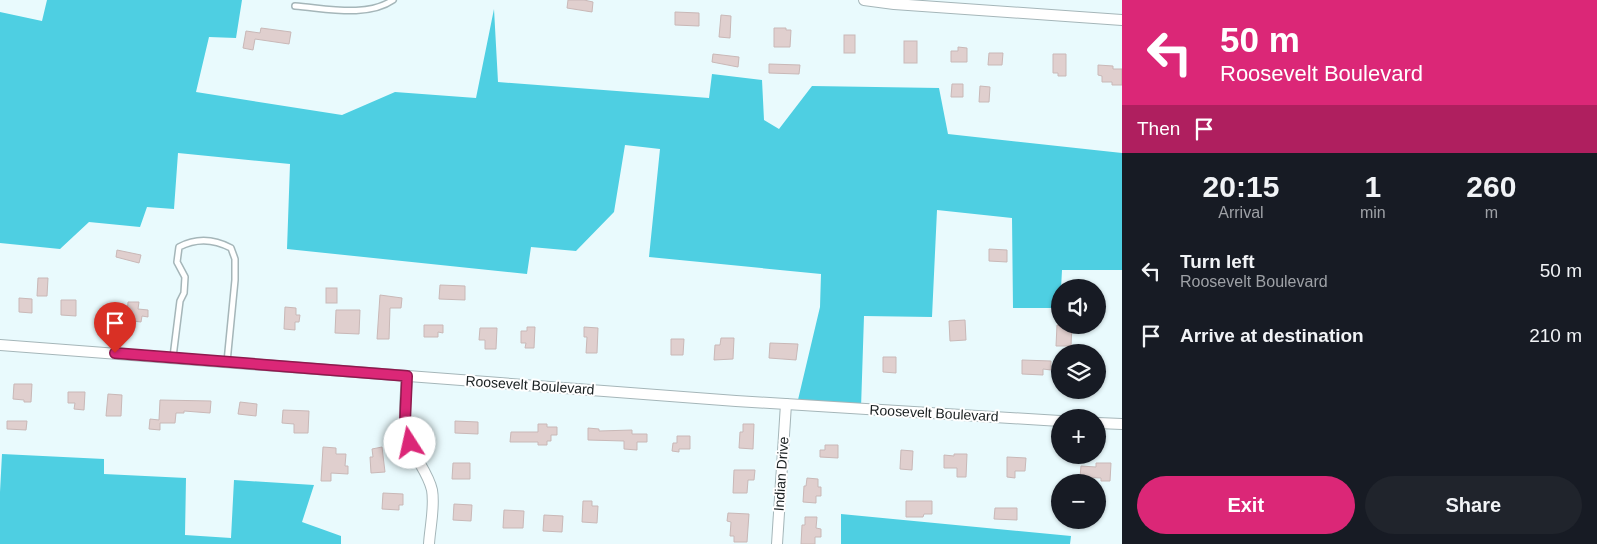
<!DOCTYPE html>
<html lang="en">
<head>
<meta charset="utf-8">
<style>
	:root { --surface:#171b24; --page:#20242c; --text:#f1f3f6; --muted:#9ea1a6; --accent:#db2777 }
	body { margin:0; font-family:Arial,sans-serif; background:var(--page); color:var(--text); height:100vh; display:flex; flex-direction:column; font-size:19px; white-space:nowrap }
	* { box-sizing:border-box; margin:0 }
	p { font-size:16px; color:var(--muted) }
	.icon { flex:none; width:28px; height:28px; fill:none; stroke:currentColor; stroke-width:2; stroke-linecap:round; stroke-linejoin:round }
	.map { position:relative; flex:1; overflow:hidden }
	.side { display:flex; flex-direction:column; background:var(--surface); width:475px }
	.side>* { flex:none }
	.hud { background:#db2777; color:#fff; overflow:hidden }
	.controls { position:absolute; left:1051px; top:279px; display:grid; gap:10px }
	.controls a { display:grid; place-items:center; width:55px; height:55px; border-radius:50%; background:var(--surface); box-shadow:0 1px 4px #0004; font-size:25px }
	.pin { position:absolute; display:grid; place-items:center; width:42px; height:42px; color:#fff; margin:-51px -21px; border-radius:50% 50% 50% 0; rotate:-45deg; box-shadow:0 0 5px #0007 }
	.pin .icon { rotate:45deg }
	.me { position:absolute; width:55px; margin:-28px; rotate:350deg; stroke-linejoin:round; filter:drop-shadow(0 0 4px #0008) }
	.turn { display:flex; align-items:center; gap:18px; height:105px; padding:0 15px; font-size:22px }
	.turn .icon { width:65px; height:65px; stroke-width:2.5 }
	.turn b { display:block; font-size:35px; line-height:42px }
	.then { display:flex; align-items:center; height:48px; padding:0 15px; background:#0003; gap:10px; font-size:19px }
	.eta { display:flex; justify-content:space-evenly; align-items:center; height:85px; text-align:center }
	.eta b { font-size:30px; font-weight:700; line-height:35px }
	.action { display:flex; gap:10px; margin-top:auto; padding:10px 15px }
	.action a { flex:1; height:58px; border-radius:30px; background:var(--accent); color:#fff; font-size:20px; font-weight:700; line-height:58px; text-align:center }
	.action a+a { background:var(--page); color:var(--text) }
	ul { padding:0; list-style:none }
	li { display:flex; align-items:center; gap:15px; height:65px; padding:0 15px }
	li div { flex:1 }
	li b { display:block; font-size:19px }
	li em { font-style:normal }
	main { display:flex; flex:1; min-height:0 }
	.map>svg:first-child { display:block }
</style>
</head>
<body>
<main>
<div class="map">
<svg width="1122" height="544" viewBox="0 0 1122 544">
	<rect width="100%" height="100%" fill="#e9fafd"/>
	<g fill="#4ecfe2">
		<path d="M47,0H242L236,38L209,37L196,92L342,115L395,92L476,98L494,9L498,82L709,98L712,74L762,80L764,120L779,129L812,86L939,88L948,134L1122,153V270H1062L1060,308H1013L1012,218L937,210L932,317L864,316L861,408L797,404L820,307L821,274L649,257L660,149L625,145L614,212L576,251L531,247L527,274L287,249L290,164L178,153L174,209L147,207L140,227L89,222L60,249L0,243V12L42,21Z"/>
		<path d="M2,454L104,459V474L186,478L185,535L231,538L234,480L314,485L302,522L341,536V544H0V492Z"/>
		<path d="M841,514L1071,536L1070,544H841Z"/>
	</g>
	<g fill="#e0cfce" stroke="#c9b8b7">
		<path d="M568,0H584L593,2L592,12L567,8Z"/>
		<path d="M675,12L699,13V26L675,25Z"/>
		<path d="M721,15L731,16L730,38L719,37Z"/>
		<path d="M261,28L291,32L289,44L255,39L253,50L243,48L246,31L260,33Z"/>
		<path d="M774,28H786V30H791L790,47H774Z"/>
		<rect x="844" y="35" width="11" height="18"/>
		<rect x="904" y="41" width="13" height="22"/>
		<path d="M958,47L967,48V62H951V51H958Z"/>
		<path d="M989,53H1003L1002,65H988Z"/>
		<path d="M713,54L739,57L738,67L712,62Z"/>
		<path d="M1053,54H1066V76H1058V73H1053Z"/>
		<path d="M769,64L800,65L799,74L769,73Z"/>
		<path d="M1098,65L1113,66V69H1122V85H1112V82H1102V76L1098,75Z"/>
		<path d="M952,84H963V97H951Z"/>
		<path d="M980,86L990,87L989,102H979Z"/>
		<path d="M989,249L1007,250V262L989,261Z"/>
		<path d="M117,250L141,255L139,263L116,257Z"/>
		<path d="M38,278H48L47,296H37Z"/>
		<path d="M440,285L465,286V300L439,299Z"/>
		<rect x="326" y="288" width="11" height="15"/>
		<path d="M380,295L402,298L401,308H390L389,339H377Z"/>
		<path d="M19,298L32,299V313L19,312Z"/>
		<path d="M61,300H76V316L61,315Z"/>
		<path d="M128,302H139L138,309L148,310V317L142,316L141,322L133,321L134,316L127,315Z"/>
		<path d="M285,307L296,308V315H300L299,322H295V330L284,329Z"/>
		<path d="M336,310H360L359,334L335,333Z"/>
		<path d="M965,320L966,340L950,341L949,321Z"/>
		<path d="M424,325H443V333L438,332V337H424Z"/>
		<path d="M1057,325H1072L1071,346H1056Z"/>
		<path d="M527,327H535L534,348H525L526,343H521V331H527Z"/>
		<path d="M584,327L598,328L597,353H586L587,337H584Z"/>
		<path d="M480,328H497L496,349H485V340H479Z"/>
		<path d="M721,338H734L733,359L714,360L715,345H720Z"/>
		<path d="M671,339H684L683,355H671Z"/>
		<path d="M770,343L798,344L796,360L769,358Z"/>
		<path d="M883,357H896V373L883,372Z"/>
		<path d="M1022,360L1051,361V370L1043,369V375L1022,374Z"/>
		<path d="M14,384H32L31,402H24V400L13,399Z"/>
		<path d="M68,392H85L84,410L74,409L75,403H68Z"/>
		<path d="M108,394L122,395L121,416H106Z"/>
		<path d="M160,400L211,401L210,413L184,411V413H176L175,423H160V430L149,429L150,419L159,420Z"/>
		<path d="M240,402L257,404L256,416L238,414Z"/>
		<path d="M283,410L309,411L308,433H294V424L282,423Z"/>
		<path d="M7,421H27L26,430L7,429Z"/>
		<path d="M455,421L478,422V434L455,433Z"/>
		<path d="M538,424H547V427H557V435H551V441H547V445H538V442H510L511,432H538Z"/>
		<path d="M743,424H754L753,449L739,448L740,432H743Z"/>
		<path d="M588,428L599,429V431L632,430V434H647V442H637V450L624,449V441L588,440Z"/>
		<path d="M677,436H690V449H679V452L672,451L673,443H677Z"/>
		<path d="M825,445H838V458L820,457V450H825Z"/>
		<path d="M323,447L336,448V454H346L345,466H348V474L331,473V481H321Z"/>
		<path d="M382,447L385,472L371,473L370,457H373L372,449Z"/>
		<path d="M901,450L913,451L912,470L900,469Z"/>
		<path d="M954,454H967L966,477H957V468H944V455L954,456Z"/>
		<path d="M1007,457L1026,458L1025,471H1015V478L1007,477Z"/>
		<path d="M453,463H470V479H452Z"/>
		<path d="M1096,463H1111L1110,481H1101V478L1080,477L1081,466L1096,467Z"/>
		<path d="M734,470H755L754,480H748L747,493H733Z"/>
		<path d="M807,478L818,479V487H821V496H816V503L803,502L804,486H806Z"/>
		<path d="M383,493L403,494V505H399V510L382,509Z"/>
		<path d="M583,501H592V506H598L597,523L582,522Z"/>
		<path d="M906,501H932V514H924L923,517H906Z"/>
		<path d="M454,504L472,505L471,521L453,520Z"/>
		<path d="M995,508H1017V520L994,519Z"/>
		<path d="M504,510L524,511L523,528H503Z"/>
		<path d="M728,513L749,514L747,542H734V536H730L731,522L727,521Z"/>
		<path d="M544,515L563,516L562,532L543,531Z"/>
		<path d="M805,517H817L816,528L821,529V537H815V544H801L802,525H805Z"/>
	</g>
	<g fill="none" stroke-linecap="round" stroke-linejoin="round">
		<g stroke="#a5b6b9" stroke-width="8">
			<g id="service">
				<path d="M295,6C325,8 367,18 393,0"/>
				<path d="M173,357L180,301L184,293L185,277L177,262L179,247C196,238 214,239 231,248L235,259V280L227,362"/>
			</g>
		</g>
		<g stroke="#a5b6b9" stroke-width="12">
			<g id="minor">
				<path d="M864,0L894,4L1122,20"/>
				<path d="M0,345L736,401L1060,421"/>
				<path d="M407,376C406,397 402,420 409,441C414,458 428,472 432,490C435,507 430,527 429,544"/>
				<path d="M1098,423L1122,424"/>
				<path d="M777,544L786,404"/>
			</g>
		</g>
		<use href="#service" stroke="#fff" stroke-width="5"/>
		<use href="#minor" stroke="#fff" stroke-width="10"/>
	</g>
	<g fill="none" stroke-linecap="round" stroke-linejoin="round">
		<g stroke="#8e194d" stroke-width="12">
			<path id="route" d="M115,353L407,376L405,422L410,443"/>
		</g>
		<use href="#route" stroke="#db2777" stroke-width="9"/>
	</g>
	<g text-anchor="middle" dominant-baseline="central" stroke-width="4" stroke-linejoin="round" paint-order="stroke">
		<g font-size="14" fill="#191f20" stroke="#fff">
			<text transform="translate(530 385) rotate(4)">Roosevelt Boulevard</text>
			<text transform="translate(934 413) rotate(3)">Roosevelt Boulevard</text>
			<text transform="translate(781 474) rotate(-86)">Indian Drive</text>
		</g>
	</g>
</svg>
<div class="controls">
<a><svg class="icon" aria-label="sound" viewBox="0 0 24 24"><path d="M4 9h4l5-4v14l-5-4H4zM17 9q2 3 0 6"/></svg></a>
<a><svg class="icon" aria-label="layers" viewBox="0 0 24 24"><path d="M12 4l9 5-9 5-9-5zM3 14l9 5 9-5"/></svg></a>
<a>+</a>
<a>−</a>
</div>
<div class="pin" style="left:115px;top:353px;background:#d93025"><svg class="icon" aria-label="arrive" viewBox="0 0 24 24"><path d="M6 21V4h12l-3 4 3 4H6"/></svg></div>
<svg class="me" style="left:410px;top:443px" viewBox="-20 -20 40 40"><circle r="19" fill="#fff"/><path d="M0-13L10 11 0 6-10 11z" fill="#db2777"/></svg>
</div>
<section class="side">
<div class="hud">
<div class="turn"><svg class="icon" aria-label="left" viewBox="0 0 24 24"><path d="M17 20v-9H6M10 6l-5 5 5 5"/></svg><div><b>50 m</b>Roosevelt Boulevard</div></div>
<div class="then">Then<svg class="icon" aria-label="arrive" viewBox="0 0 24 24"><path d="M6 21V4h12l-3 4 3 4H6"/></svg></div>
</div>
<div class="eta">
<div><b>20:15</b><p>Arrival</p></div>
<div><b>1</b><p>min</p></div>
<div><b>260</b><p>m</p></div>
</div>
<ul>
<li><svg class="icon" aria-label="left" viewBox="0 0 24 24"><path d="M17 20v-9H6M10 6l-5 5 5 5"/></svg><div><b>Turn left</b><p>Roosevelt Boulevard</p></div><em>50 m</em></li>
<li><svg class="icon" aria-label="arrive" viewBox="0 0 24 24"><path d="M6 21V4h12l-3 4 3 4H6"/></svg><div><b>Arrive at destination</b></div><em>210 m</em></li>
</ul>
<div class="action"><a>Exit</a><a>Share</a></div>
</section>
</main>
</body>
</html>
